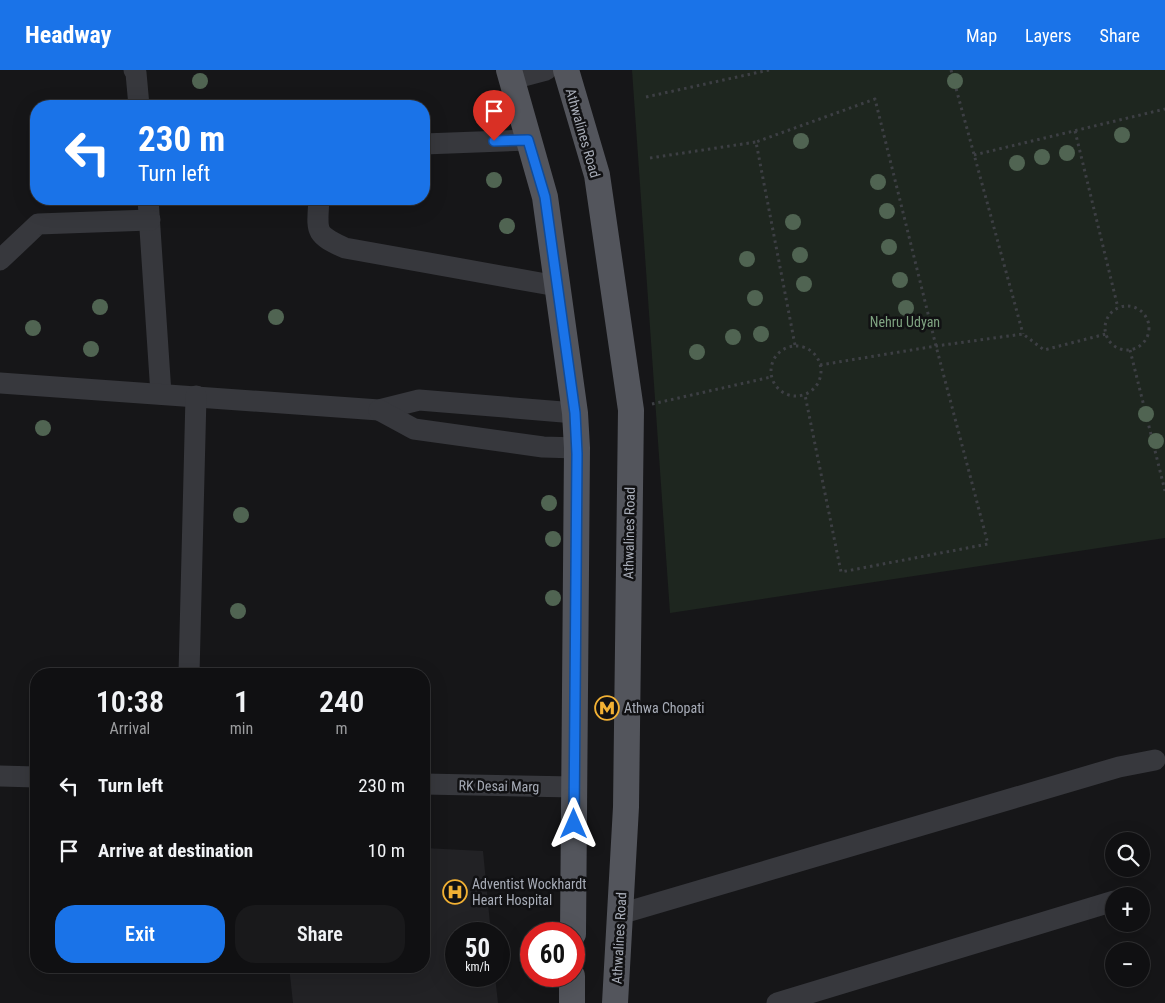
<!DOCTYPE html>
<html lang="en">
<head>
<meta charset="utf-8">
<style>
	:root { --surface:#101012; --page:#19191b; --text:#f1f3f6; --muted:#9c9d9f; --line:#303032; --accent:#1a73e8 }
	body { margin:0; font-family:"Roboto Condensed",sans-serif; background:var(--page); color:var(--text); height:100vh; display:flex; flex-direction:column; font-size:19px; white-space:nowrap }
	* { box-sizing:border-box; margin:0 }
	p { font-size:16px; color:var(--muted) }
	.icon { flex:none; width:28px; height:28px; fill:none; stroke:currentColor; stroke-width:2; stroke-linecap:round; stroke-linejoin:round }
	.map { position:relative; flex:1; overflow:hidden }
	.details { position:absolute; left:30px; top:598px; width:400px; height:305px; display:flex; flex-direction:column; background:var(--surface); border-radius:20px; box-shadow:0 5px 20px #0002,0 0 0 1px var(--line) }
	.details>* { flex:none }
	.banner { position:absolute; left:30px; top:30px; width:400px; height:105px; border-radius:20px; box-shadow:0 5px 20px #0002,0 0 0 1px var(--line); background:#1a73e8; color:#fff; overflow:hidden }
	.controls { position:absolute; left:1105px; top:762px; display:grid; gap:10px }
	.controls a { display:grid; place-items:center; width:45px; height:45px; border-radius:50%; background:var(--surface); box-shadow:0 5px 20px #0002,0 0 0 1px var(--line); font-size:25px }
	.speed { position:absolute; left:445px; top:852px; display:flex; gap:10px; font-size:25px; font-weight:700; text-align:center }
	.speed>* { display:grid; place-content:center; width:65px; height:65px; border-radius:50%; background:var(--surface); box-shadow:0 5px 20px #0002,0 0 0 1px var(--line); line-height:1 }
	.speed small { font-size:12px; font-weight:400 }
	.speed .limit { border:8px solid #d22; background:#fff; color:#111 }
	.pin { position:absolute; display:grid; place-items:center; width:42px; height:42px; color:#fff; margin:-51px -21px; border-radius:50% 50% 50% 0; rotate:-45deg; box-shadow:0 0 5px #0007 }
	.pin .icon { rotate:45deg }
	.me { position:absolute; width:55px; margin:-28px; rotate:0deg; stroke-linejoin:round; filter:drop-shadow(0 0 4px #0008) }
	.turn { display:flex; align-items:center; gap:18px; height:105px; padding:0 25px; font-size:22px }
	.turn .icon { width:65px; height:65px; stroke-width:2.5 }
	.turn b { display:block; font-size:35px; line-height:42px }
	.eta { display:flex; justify-content:space-evenly; align-items:center; height:85px; text-align:center }
	.eta b { font-size:30px; font-weight:600; line-height:35px }
	.cta { display:flex; gap:10px; margin-top:auto; padding:10px 25px }
	.cta a { flex:1; height:58px; border-radius:20px; background:var(--accent); color:#fff; font-size:20px; font-weight:600; line-height:58px; text-align:center }
	.cta a+a { background:var(--page); color:var(--text) }
	ul { padding:0; list-style:none }
	li { display:flex; align-items:center; gap:15px; height:65px; padding:0 25px }
	li div { flex:1 }
	li b { display:block; font-size:19px }
	li em { font-style:normal }
	header { display:flex; align-items:center; gap:30px; box-sizing:border-box; height:70px; padding:0 25px; background:var(--accent); color:#fff }
	header strong { font-size:24px }
	nav { display:flex; gap:28px; margin-inline-start:auto; font-size:18px }
	.map>svg:first-child { display:block }
</style>
</head>
<body>
<header>
<strong>Headway</strong>
<nav><a>Map</a><a>Layers</a><a>Share</a></nav>
</header>
<div class="map">
<svg width="1165" height="933" viewBox="0 0 1165 933">
	<rect width="100%" height="100%" fill="#161618"/>
	<path fill="#222225" d="M424,778L483,781L491,864H456V906H495L498,933H293L289,896H424Z"/>
	<path fill="#1e261f" d="M632,0H1165V468L670,543Z"/>
	<g fill="none" stroke-linecap="round" stroke-linejoin="round">
		<g stroke="#3d3f44" stroke-width="3" stroke-dasharray="2.5 4" stroke-linecap="butt">
			<path d="M951,0L1023,264"/>
			<path d="M646,27L769,0"/>
			<path d="M1075,61L1118,238"/>
			<path d="M974,85L1165,39"/>
			<path d="M650,88L756,72"/>
			<circle cx="1127" cy="258" r="22"/>
			<path d="M795,275L756,72L875,29L936,276L988,474L841,502L805,325"/>
			<circle cx="796" cy="301" r="25"/>
			<path d="M1130,280L1165,421"/>
			<path d="M820,295L936,276L1023,264L1044,280L1106,264"/>
			<path d="M652,334L771,307"/>
		</g>
		<g stroke="#37383d" stroke-width="21">
			<path d="M134,0L136,3L139,36"/>
			<path d="M512,9L546,0"/>
			<path d="M424,74L528,70"/>
			<path d="M148,129L161,324"/>
			<path d="M319,129C317,162 314,164 345,178L557,216"/>
			<path d="M0,190L38,154L150,150"/>
			<path d="M0,313L379,340L419,330L575,343"/>
			<path d="M379,340L414,359L543,377L577,378"/>
			<path d="M189,604L196,326"/>
			<path d="M0,706L36,707"/>
			<path d="M424,714L574,717"/>
			<path d="M620,844L1119,697L1155,690"/>
			<path d="M777,933L1114,831"/>
		</g>
		<g stroke="#53555c" stroke-width="26">
			<path d="M509,0L545,127L575,343L577,378L573,864"/>
			<path d="M566,0L597,105L631,340L626,737L615,933"/>
			<path d="M572,933V906"/>
		</g>
	</g>
	<g fill="#506452">
		<circle cx="200" cy="11" r="8"/>
		<circle cx="955" cy="11" r="8"/>
		<circle cx="1122" cy="65" r="8"/>
		<circle cx="801" cy="71" r="8"/>
		<circle cx="1067" cy="83" r="8"/>
		<circle cx="1042" cy="87" r="8"/>
		<circle cx="1017" cy="93" r="8"/>
		<circle cx="494" cy="110" r="8"/>
		<circle cx="878" cy="112" r="8"/>
		<circle cx="887" cy="141" r="8"/>
		<circle cx="793" cy="152" r="8"/>
		<circle cx="507" cy="156" r="8"/>
		<circle cx="889" cy="177" r="8"/>
		<circle cx="800" cy="185" r="8"/>
		<circle cx="747" cy="189" r="8"/>
		<circle cx="900" cy="210" r="8"/>
		<circle cx="804" cy="214" r="8"/>
		<circle cx="755" cy="228" r="8"/>
		<circle cx="100" cy="237" r="8"/>
		<circle cx="906" cy="238" r="8"/>
		<circle cx="276" cy="247" r="8"/>
		<circle cx="33" cy="258" r="8"/>
		<circle cx="761" cy="264" r="8"/>
		<circle cx="733" cy="267" r="8"/>
		<circle cx="91" cy="279" r="8"/>
		<circle cx="697" cy="282" r="8"/>
		<circle cx="1146" cy="344" r="8"/>
		<circle cx="43" cy="358" r="8"/>
		<circle cx="1156" cy="371" r="8"/>
		<circle cx="549" cy="433" r="8"/>
		<circle cx="241" cy="445" r="8"/>
		<circle cx="553" cy="469" r="8"/>
		<circle cx="553" cy="528" r="8"/>
		<circle cx="238" cy="541" r="8"/>
	</g>
	<g fill="none" stroke-linecap="round" stroke-linejoin="round">
		<g stroke="#114b97" stroke-width="12">
			<path id="route" d="M494,71L528,70L545,127L575,343L577,384L574,754"/>
		</g>
		<use href="#route" stroke="#1a73e8" stroke-width="9"/>
	</g>
	<defs>
		<g id="metro-ring" transform="scale(1.25)"><circle r="9.5" fill="#111113" stroke="#f2b134" stroke-width="1.5"/><path d="M-5.5 5V-5H-3L0 0L3-5H5.5V5H3V-.5L0 4L-3-.5V5Z" fill="#f2b134"/></g>
		<g id="hospital-ring" transform="scale(1.25)"><circle r="9.5" fill="#111113" stroke="#f2b134" stroke-width="1.5"/><path d="M-5-5h3v3.5h4V-5h3V5h-3V1.5h-4V5h-3Z" fill="#f2b134"/></g>
	</defs>
	<g fill-rule="evenodd">
		<use href="#metro-ring" x="607" y="638"/>
		<use href="#hospital-ring" x="455" y="822"/>
	</g>
	<g text-anchor="middle" dominant-baseline="central" stroke-width="5" stroke-linejoin="round" paint-order="stroke">
		<g font-size="14" fill="#a8adb8" stroke="#111113">
			<text transform="translate(583 63) rotate(74)">Athwalines Road</text>
			<text transform="translate(629 463) rotate(-89)">Athwalines Road</text>
			<text transform="translate(499 716) rotate(1)">RK Desai Marg</text>
			<text transform="translate(619 868) rotate(-87)">Athwalines Road</text>
		</g>
		<g font-size="14" fill="#7fa381" stroke="#111113">
			<text x="905" y="252">Nehru Udyan</text>
		</g>
		<g font-size="14" fill="#a8adb8" stroke="#111113" text-anchor="start">
			<text x="624" y="638">Athwa Chopati</text>
			<text x="472" y="814">Adventist Wockhardt<tspan x="472" dy="16">Heart Hospital</tspan></text>
		</g>
	</g>
</svg>
<div class="controls">
<a><svg class="icon" aria-label="search" viewBox="0 0 24 24"><circle cx="10" cy="10" r="6"/><path d="M15 15l6 6"/></svg></a>
<a>+</a>
<a>−</a>
</div>
<div class="speed"><div>50<small>km/h</small></div><div class="limit">60</div></div>
<div class="pin" style="left:494px;top:71px;background:#d93025"><svg class="icon" aria-label="arrive" viewBox="0 0 24 24"><path d="M6 21V4h12l-3 4 3 4H6"/></svg></div>
<svg class="me" style="left:574px;top:754px" viewBox="-20 -20 40 40"><path d="M0-17L14 15 0 8-14 15z" fill="#1a73e8" stroke="#fff" stroke-width="4"/></svg>
<div class="banner">
<div class="turn"><svg class="icon" aria-label="left" viewBox="0 0 24 24"><path d="M17 20v-9H6M10 6l-5 5 5 5"/></svg><div><b>230 m</b>Turn left</div></div>
</div>
<section class="details">
<div class="eta">
<div><b>10:38</b><p>Arrival</p></div>
<div><b>1</b><p>min</p></div>
<div><b>240</b><p>m</p></div>
</div>
<ul>
<li><svg class="icon" aria-label="left" viewBox="0 0 24 24"><path d="M17 20v-9H6M10 6l-5 5 5 5"/></svg><div><b>Turn left</b></div><em>230 m</em></li>
<li><svg class="icon" aria-label="arrive" viewBox="0 0 24 24"><path d="M6 21V4h12l-3 4 3 4H6"/></svg><div><b>Arrive at destination</b></div><em>10 m</em></li>
</ul>
<div class="cta"><a>Exit</a><a>Share</a></div>
</section>
</div>
</body>
</html>
